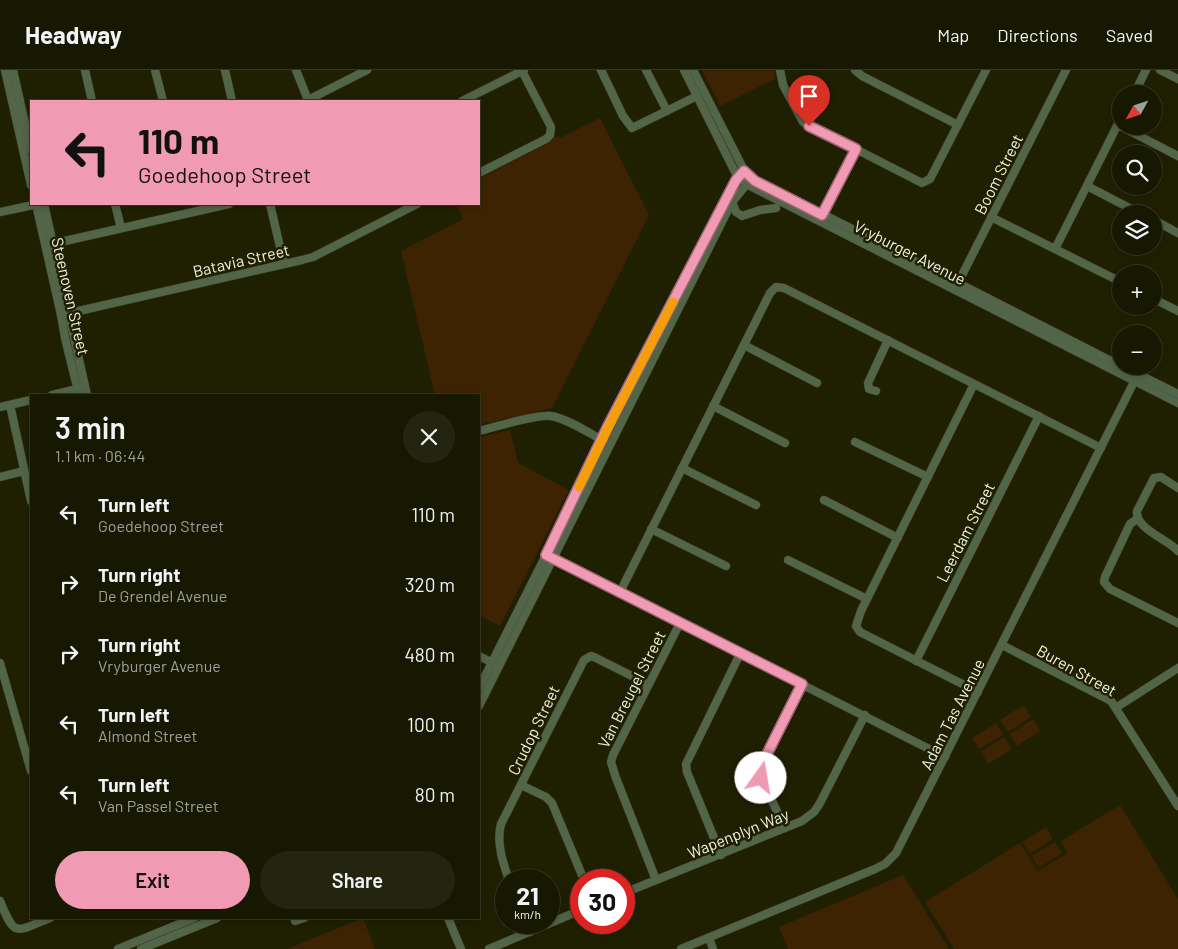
<!DOCTYPE html>
<html lang="en">
<head>
<meta charset="utf-8">
<style>
	:root { --surface:#171802; --page:#242511; --text:#f1f3f6; --muted:#9ea099; --line:#363724; --accent:#f19ab3 }
	body { margin:0; font-family:Barlow,sans-serif; background:var(--page); color:var(--text); height:100vh; display:flex; flex-direction:column; font-size:19px; white-space:nowrap }
	* { box-sizing:border-box; margin:0 }
	p { font-size:16px; color:var(--muted) }
	.icon { flex:none; width:28px; height:28px; fill:none; stroke:currentColor; stroke-width:2; stroke-linecap:round; stroke-linejoin:round }
	.map { position:relative; flex:1; overflow:hidden }
	.side { position:absolute; left:30px; top:324px; width:450px; height:525px; display:flex; flex-direction:column; background:var(--surface); border-radius:0px; box-shadow:0 2px 8px #0003,0 0 0 1px var(--line) }
	.side>* { flex:none }
	.hud { position:absolute; left:30px; top:30px; width:450px; height:105px; border-radius:0px; box-shadow:0 2px 8px #0003,0 0 0 1px var(--line); background:#f19ab3; color:#111; overflow:hidden }
	.needle { width:32px; rotate:230deg }
	.tools { position:absolute; left:1112px; top:15px; display:grid; gap:10px }
	.tools a { display:grid; place-items:center; width:50px; height:50px; border-radius:50%; background:var(--surface); box-shadow:0 2px 8px #0003,0 0 0 1px var(--line); font-size:25px }
	.speed { position:absolute; left:495px; top:799px; display:flex; gap:10px; font-size:25px; font-weight:700; text-align:center }
	.speed>* { display:grid; place-content:center; width:65px; height:65px; border-radius:50%; background:var(--surface); box-shadow:0 2px 8px #0003,0 0 0 1px var(--line); line-height:1 }
	.speed small { font-size:12px; font-weight:400 }
	.speed .limit { border:8px solid #d22; background:#fff; color:#111 }
	.pin { position:absolute; display:grid; place-items:center; width:42px; height:42px; color:#fff; margin:-51px -21px; border-radius:50% 50% 50% 0; rotate:-45deg; box-shadow:0 0 5px #0007 }
	.pin .icon { rotate:45deg }
	.me { position:absolute; width:55px; margin:-28px; rotate:13deg; stroke-linejoin:round; filter:drop-shadow(0 0 4px #0008) }
	.turn { display:flex; align-items:center; gap:18px; height:105px; padding:0 25px; font-size:22px }
	.turn .icon { width:65px; height:65px; stroke-width:2.5 }
	.turn b { display:block; font-size:35px; line-height:42px }
	.round { display:grid; place-items:center; flex:none; width:52px; height:52px; border-radius:26px; background:var(--page) }
	.head { display:flex; align-items:center; justify-content:space-between; height:85px; padding:0 25px }
	h1 { font-size:30px; font-weight:600; line-height:38px }
	.button { display:flex; gap:10px; margin-top:auto; padding:10px 25px }
	.button a { flex:1; height:58px; border-radius:30px; background:var(--accent); color:#111; font-size:20px; font-weight:600; line-height:58px; text-align:center }
	.button a+a { background:var(--page); color:var(--text) }
	ul { padding:0; list-style:none }
	li { display:flex; align-items:center; gap:15px; height:70px; padding:0 25px }
	li div { flex:1 }
	li b { display:block; font-size:19px }
	li em { font-style:normal }
	header { display:flex; align-items:center; gap:30px; box-sizing:border-box; height:70px; padding:0 25px; background:var(--surface); border-bottom:1px solid var(--line) }
	header strong { font-size:24px }
	nav { display:flex; gap:28px; margin-inline-start:auto; font-size:18px }
	.map>svg:first-child { display:block }
</style>
</head>
<body>
<header>
<strong>Headway</strong>
<nav><a>Map</a><a>Directions</a><a>Saved</a></nav>
</header>
<div class="map">
<svg width="1178" height="879" viewBox="0 0 1178 879">
	<rect width="100%" height="100%" fill="#1f2002"/>
	<g fill="#3d2302">
		<path d="M702,0H775V9L720,36Z"/>
		<path d="M600,48L649,145L552,338L479,355V325H435L401,181L463,149L456,134H479V109L549,73L554,67H562Z"/>
		<path d="M510,360L518,393L569,420L500,556L479,545V367Z"/>
		<path d="M1024,635L1031,647L1008,662L1000,650Z"/>
		<path d="M1033,649L1040,661L1017,676L1009,664Z"/>
		<path d="M996,653L1003,665L979,679L972,668Z"/>
		<path d="M1004,667L1012,679L988,694L981,682Z"/>
		<path d="M1120,735L1178,829V879H954L925,832L1020,773L1038,801L1068,783L1061,771Z"/>
		<path d="M1046,757L1053,769L1030,784L1022,772Z"/>
		<path d="M1055,772L1062,783L1039,798L1031,786Z"/>
		<path d="M903,805L949,879H788L779,857Z"/>
		<path d="M363,848L375,879H287Z"/>
	</g>
	<g fill="none" stroke-linecap="round" stroke-linejoin="round">
		<g stroke="#3c3d21" stroke-width="9">
			<g id="minor">
				<path d="M5,0L31,115"/>
				<path d="M13,0L31,80"/>
				<path d="M85,0L92,31"/>
				<path d="M155,0L163,31"/>
				<path d="M225,0L232,31"/>
				<path d="M296,0L308,30"/>
				<path d="M601,0L623,46L632,58L697,26"/>
				<path d="M646,0L667,41"/>
				<path d="M684,0L735,102L746,114L1178,333"/>
				<path d="M693,0L743,98L752,108L1121,296"/>
				<path d="M780,0L783,15L803,52L922,113L930,109L986,0"/>
				<path d="M855,0L862,6L958,55"/>
				<path d="M1160,0L1178,9"/>
				<path d="M1134,24L1146,0"/>
				<path d="M306,31L367,0"/>
				<path d="M462,31L524,0"/>
				<path d="M1118,55L1178,86"/>
				<path d="M479,103L546,69L550,65L551,57L522,1"/>
				<path d="M1087,116L1141,144"/>
				<path d="M732,132L736,142L742,146L760,140L776,138"/>
				<path d="M36,134L61,245L65,268L79,325"/>
				<path d="M44,134L87,325"/>
				<path d="M115,134L121,158"/>
				<path d="M270,134L284,194"/>
				<path d="M0,142L38,134"/>
				<path d="M991,147L1121,212"/>
				<path d="M820,149L856,79"/>
				<path d="M1154,150L1178,163"/>
				<path d="M47,175L229,134"/>
				<path d="M1055,179L1121,48"/>
				<path d="M956,217L1066,0"/>
				<path d="M1154,229L1178,241"/>
				<path d="M61,245L302,190L313,187L417,134"/>
				<path d="M744,275L817,313"/>
				<path d="M1122,296L1178,324"/>
				<path d="M974,314L861,541L856,556L860,562L978,622"/>
				<path d="M876,321L869,319L868,313L888,270"/>
				<path d="M52,325L81,318"/>
				<path d="M10,335L31,431"/>
				<path d="M713,336L785,373"/>
				<path d="M0,337L31,330"/>
				<path d="M479,361C495,357 537,344 551,346C568,349 589,363 604,371"/>
				<path d="M855,372L928,407"/>
				<path d="M682,398L756,435"/>
				<path d="M0,407L24,401"/>
				<path d="M1178,418L1161,407L1154,408L1137,441C1135,459 1168,469 1178,481"/>
				<path d="M824,430L898,468"/>
				<path d="M1137,449L1130,454L1105,507L1104,512L1110,519L1178,553"/>
				<path d="M651,459L726,496"/>
				<path d="M550,487L945,687"/>
				<path d="M788,490L867,529"/>
				<path d="M620,522L770,223L776,217L784,218L1101,378"/>
				<path d="M1002,575L1111,631L1178,736"/>
				<path d="M479,586L495,594"/>
				<path d="M916,591L1039,346"/>
				<path d="M0,593L31,701"/>
				<path d="M479,618L546,485L601,370L725,129L734,113L744,101"/>
				<path d="M479,636L732,132L752,108"/>
				<path d="M1117,637L1178,598"/>
				<path d="M521,715L546,727L552,733L584,810"/>
				<path d="M785,758L761,708L760,699L802,614"/>
				<path d="M721,785L687,702L686,694L740,584"/>
				<path d="M509,810C503,793 496,773 501,754L584,590L591,586L596,588L648,614"/>
				<path d="M656,810L616,708L611,692L613,685L680,553"/>
				<path d="M624,823L802,751L814,742L820,733L865,645"/>
				<path d="M0,831C15,868 15,862 50,848"/>
				<path d="M448,848L461,879"/>
				<path d="M295,851L304,848"/>
				<path d="M526,852L530,862"/>
				<path d="M709,868L713,879"/>
				<path d="M118,879L194,848"/>
				<path d="M141,879L217,848"/>
				<path d="M489,879L581,840"/>
				<path d="M681,879L875,799L885,794L896,783L1138,304"/>
			</g>
		</g>
		<use href="#minor" stroke="#526548" stroke-width="8"/>
	</g>
	<g fill="none" stroke-linecap="round" stroke-linejoin="round">
		<g stroke="#9d6474" stroke-width="12">
			<path id="route" d="M761,708L760,699L762,694L802,614L546,485L608,356L736,110L744,101L755,111L822,145L856,79L809,56"/>
		</g>
		<use href="#route" stroke="#f19ab3" stroke-width="9"/>
		<path stroke="#f59e0b" stroke-width="9" d="M579,417L616,342L673,232"/>
	</g>
	<g text-anchor="middle" dominant-baseline="central" stroke-width="5" stroke-linejoin="round" paint-order="stroke">
		<g font-size="16" fill="#eff2df" stroke="#1f2002">
			<text transform="translate(998 104) rotate(-63)">Boom Street</text>
			<text transform="translate(910 182) rotate(27)">Vryburger Avenue</text>
			<text transform="translate(241 190) rotate(-13)">Batavia Street</text>
			<text transform="translate(71 226) rotate(77)">Steenoven Street</text>
			<text transform="translate(965 462) rotate(-63)">Leerdam Street</text>
			<text transform="translate(1077 600) rotate(29)">Buren Street</text>
			<text transform="translate(631 619) rotate(-63)">Van Breugel Street</text>
			<text transform="translate(952 644) rotate(-63)">Adam Tas Avenue</text>
			<text transform="translate(533 660) rotate(-64)">Crudop Street</text>
			<text transform="translate(738 763) rotate(-22)">Wapenplyn Way</text>
		</g>
	</g>
</svg>
<div class="tools">
<a><svg class="needle" viewBox="-14 -14 28 28"><path d="M0-13l5 13h-10z" fill="#e53935"/><path d="M0 13l5-13h-10z" fill="#9ea099"/></svg></a>
<a><svg class="icon" aria-label="search" viewBox="0 0 24 24"><circle cx="10" cy="10" r="6"/><path d="M15 15l6 6"/></svg></a>
<a><svg class="icon" aria-label="layers" viewBox="0 0 24 24"><path d="M12 4l9 5-9 5-9-5zM3 14l9 5 9-5"/></svg></a>
<a>+</a>
<a>−</a>
</div>
<div class="speed"><div>21<small>km/h</small></div><div class="limit">30</div></div>
<div class="pin" style="left:809px;top:56px;background:#d93025"><svg class="icon" aria-label="arrive" viewBox="0 0 24 24"><path d="M6 21V4h12l-3 4 3 4H6"/></svg></div>
<svg class="me" style="left:761px;top:708px" viewBox="-20 -20 40 40"><circle r="19" fill="#fff"/><path d="M0-13L10 11 0 6-10 11z" fill="#f19ab3"/></svg>
<div class="hud">
<div class="turn"><svg class="icon" aria-label="left" viewBox="0 0 24 24"><path d="M17 20v-9H6M10 6l-5 5 5 5"/></svg><div><b>110 m</b>Goedehoop Street</div></div>
</div>
<section class="side">
<div class="head"><div><h1>3 min</h1><p>1.1 km · 06:44</p></div><a class="round"><svg class="icon" aria-label="close" viewBox="0 0 24 24"><path d="M6 6l12 12M18 6L6 18"/></svg></a></div>
<ul>
<li><svg class="icon" aria-label="left" viewBox="0 0 24 24"><path d="M17 20v-9H6M10 6l-5 5 5 5"/></svg><div><b>Turn left</b><p>Goedehoop Street</p></div><em>110 m</em></li>
<li><svg class="icon" aria-label="right" viewBox="0 0 24 24"><path d="M7 20v-9h11M14 6l5 5-5 5"/></svg><div><b>Turn right</b><p>De Grendel Avenue</p></div><em>320 m</em></li>
<li><svg class="icon" aria-label="right" viewBox="0 0 24 24"><path d="M7 20v-9h11M14 6l5 5-5 5"/></svg><div><b>Turn right</b><p>Vryburger Avenue</p></div><em>480 m</em></li>
<li><svg class="icon" aria-label="left" viewBox="0 0 24 24"><path d="M17 20v-9H6M10 6l-5 5 5 5"/></svg><div><b>Turn left</b><p>Almond Street</p></div><em>100 m</em></li>
<li><svg class="icon" aria-label="left" viewBox="0 0 24 24"><path d="M17 20v-9H6M10 6l-5 5 5 5"/></svg><div><b>Turn left</b><p>Van Passel Street</p></div><em>80 m</em></li>
</ul>
<div class="button"><a>Exit</a><a>Share</a></div>
</section>
</div>
</body>
</html>
